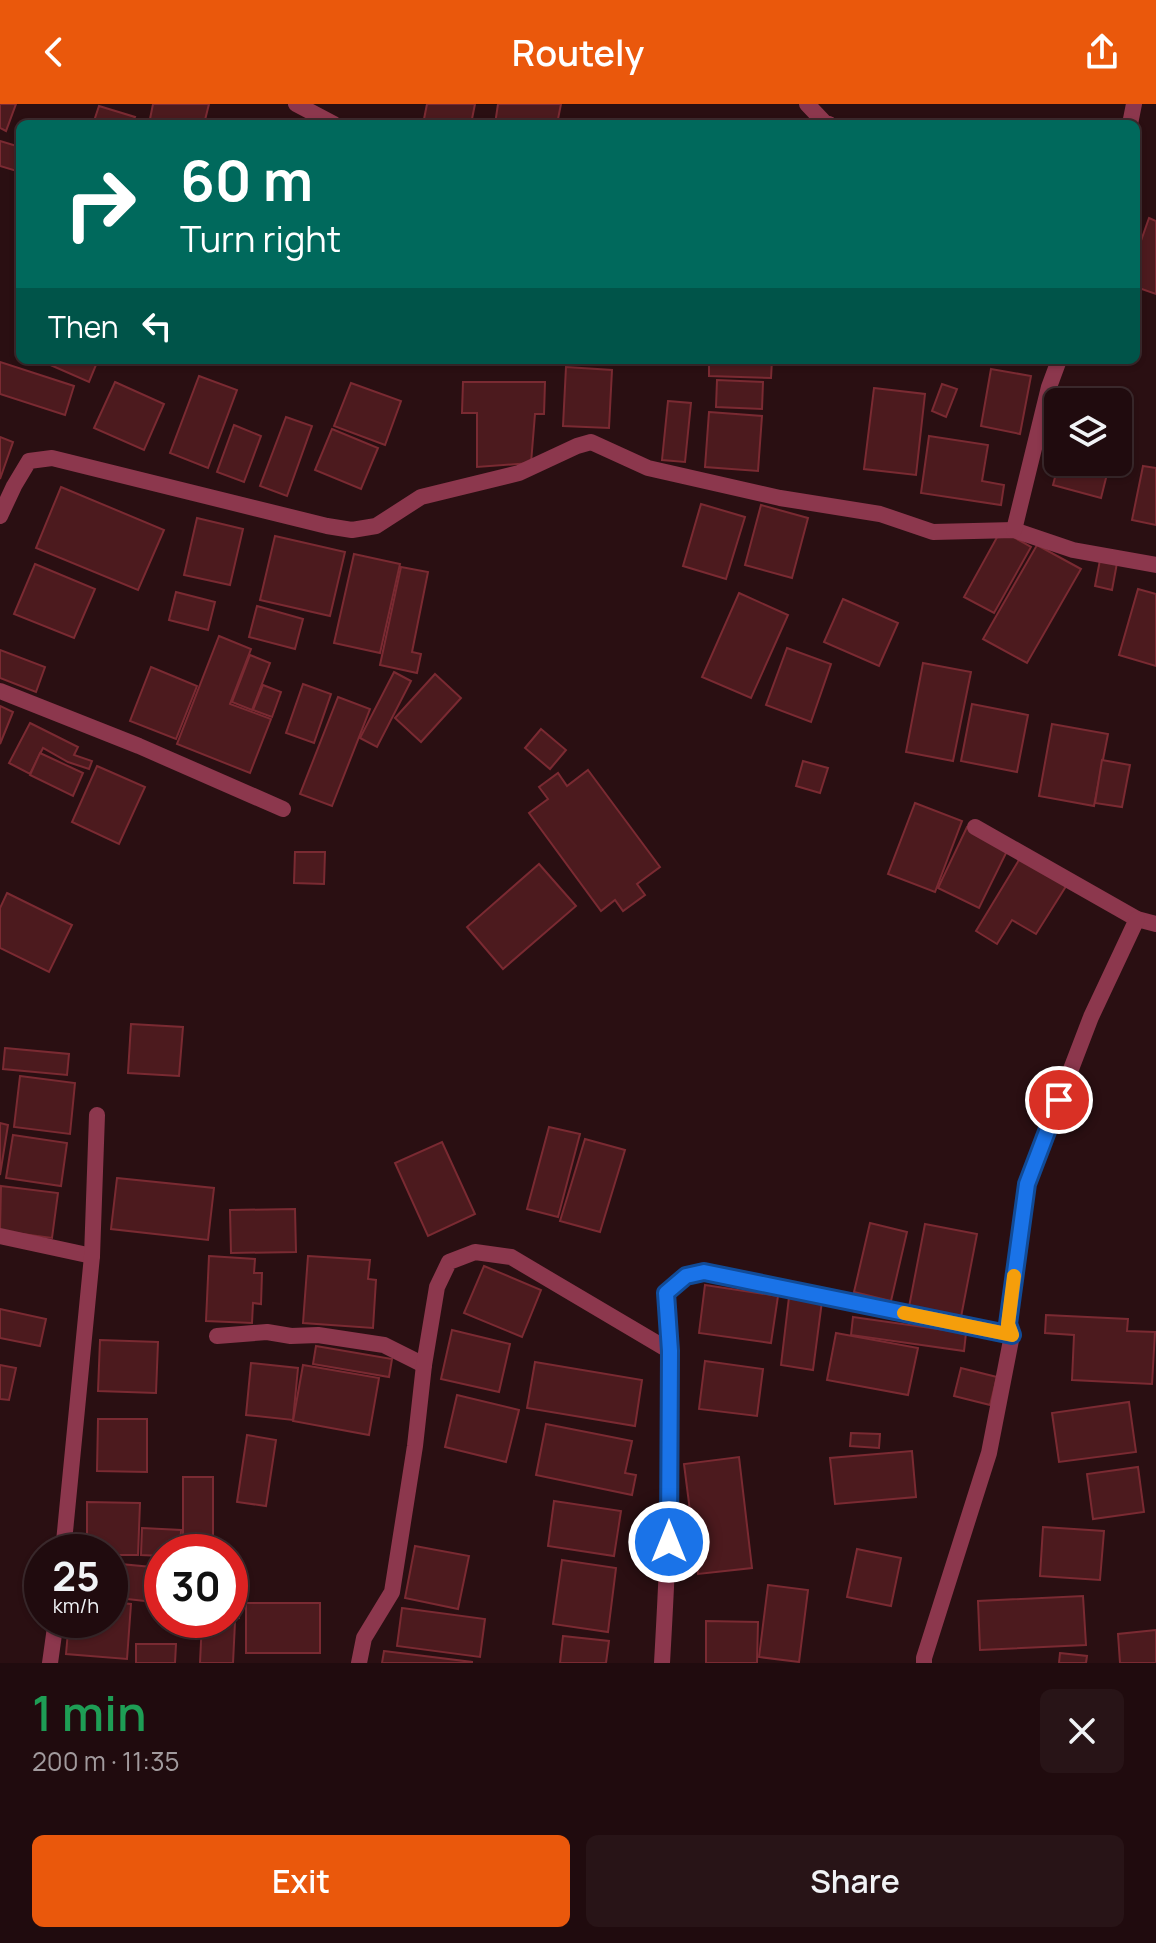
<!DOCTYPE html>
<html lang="en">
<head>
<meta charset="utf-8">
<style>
	:root { --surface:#200b0e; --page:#281417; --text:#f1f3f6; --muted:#a29b9e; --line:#3d2b2e; --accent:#ea580c }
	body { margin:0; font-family:Manrope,sans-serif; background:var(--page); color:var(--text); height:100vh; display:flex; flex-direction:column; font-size:30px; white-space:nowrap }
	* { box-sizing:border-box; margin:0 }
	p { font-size:26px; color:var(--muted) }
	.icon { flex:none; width:44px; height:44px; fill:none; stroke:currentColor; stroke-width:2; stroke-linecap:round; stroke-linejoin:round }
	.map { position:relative; height:1559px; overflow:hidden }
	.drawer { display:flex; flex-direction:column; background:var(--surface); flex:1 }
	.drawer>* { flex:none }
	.hud { position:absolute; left:16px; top:16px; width:1124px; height:244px; border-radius:12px; box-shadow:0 2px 6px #0004,0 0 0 2px var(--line); background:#00695c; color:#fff; overflow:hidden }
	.buttons { position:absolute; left:1044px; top:284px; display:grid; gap:16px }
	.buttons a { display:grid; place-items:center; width:88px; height:88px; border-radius:12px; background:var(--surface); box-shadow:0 2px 6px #0004,0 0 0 2px var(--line); font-size:40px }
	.speed { position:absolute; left:24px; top:1430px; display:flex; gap:16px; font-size:40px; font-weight:700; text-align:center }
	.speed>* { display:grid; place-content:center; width:104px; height:104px; border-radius:50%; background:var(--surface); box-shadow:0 2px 6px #0004,0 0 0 2px var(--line); line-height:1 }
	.speed small { font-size:20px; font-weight:400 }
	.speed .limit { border:12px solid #d22; background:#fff; color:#111 }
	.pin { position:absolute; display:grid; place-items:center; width:68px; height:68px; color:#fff; margin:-34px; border:4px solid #fff; border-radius:50%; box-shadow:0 2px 8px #0007 }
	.me { position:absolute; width:88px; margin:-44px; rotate:0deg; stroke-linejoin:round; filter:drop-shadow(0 0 6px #0008) }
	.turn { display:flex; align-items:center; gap:28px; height:168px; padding:0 32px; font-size:36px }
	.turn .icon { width:104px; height:104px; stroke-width:2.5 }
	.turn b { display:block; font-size:56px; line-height:68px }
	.then { display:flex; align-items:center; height:76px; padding:0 32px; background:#0003; gap:16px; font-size:30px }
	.round { display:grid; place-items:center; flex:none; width:84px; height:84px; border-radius:12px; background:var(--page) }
	.head { display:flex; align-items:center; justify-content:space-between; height:136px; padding:0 32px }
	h1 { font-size:48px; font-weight:600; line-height:60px; color:#1e9e55 }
	.button { display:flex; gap:16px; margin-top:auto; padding:16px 32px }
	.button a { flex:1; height:92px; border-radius:12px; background:var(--accent); color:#fff; font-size:32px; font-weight:600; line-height:92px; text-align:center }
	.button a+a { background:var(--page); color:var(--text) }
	header { display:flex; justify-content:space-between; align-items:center; height:104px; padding:0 32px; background:var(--accent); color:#fff; font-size:36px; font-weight:600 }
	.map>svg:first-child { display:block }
</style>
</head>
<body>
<header><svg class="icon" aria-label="back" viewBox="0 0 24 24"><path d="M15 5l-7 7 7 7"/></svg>Routely<svg class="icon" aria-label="share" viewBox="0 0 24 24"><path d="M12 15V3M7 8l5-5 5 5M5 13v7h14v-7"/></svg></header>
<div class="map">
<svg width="1156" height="1559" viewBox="0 0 1156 1559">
	<rect width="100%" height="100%" fill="#2a0f12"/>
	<g fill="#4c1a1e" stroke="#7a2a32" stroke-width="2">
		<path d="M0,0H16L6,27L0,24Z"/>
		<path d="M153,0H209L204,20H149Z"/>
		<path d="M427,0H475L471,20H423Z"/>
		<path d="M498,0H561L557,20H495Z"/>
		<path d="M99,2L135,13L132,20H93Z"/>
		<path d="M0,37L20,43V68L0,62Z"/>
		<path d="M1149,114L1156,117V190L1136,183V151Z"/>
		<path d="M39,256H98L89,278Z"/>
		<path d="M709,256H772L771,274L709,272Z"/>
		<path d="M0,258L74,282L65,311L0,290Z"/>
		<path d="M566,263L612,266L609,324L563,322Z"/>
		<path d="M991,265L1031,272L1020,330L981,322Z"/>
		<path d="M199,272L237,286L208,364L170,349Z"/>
		<path d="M717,276L763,278L762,305L716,303Z"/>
		<path d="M115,278L164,300L144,346L94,324Z"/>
		<path d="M463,278H545L544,310H535L531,359L477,363V309H462Z"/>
		<path d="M351,279L401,297L385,341L334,322Z"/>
		<path d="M942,280L957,285L946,313L932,307Z"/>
		<path d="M874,284L925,290L916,371L864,365Z"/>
		<path d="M668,297L691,299L685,358L662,356Z"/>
		<path d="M709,308L762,312L758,367L705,363Z"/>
		<path d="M286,313L312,322L287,392L260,382Z"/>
		<path d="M234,321L261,332L244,378L217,368Z"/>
		<path d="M332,325L378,344L361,385L315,366Z"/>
		<path d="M929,332L988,341L982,377L1004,381L1001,401L921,389Z"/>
		<path d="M0,333L13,338L0,375Z"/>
		<path d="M1059,358H1110L1101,394L1053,381Z"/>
		<path d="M1143,362L1156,364V421L1132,416Z"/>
		<path d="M61,383L164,426L138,486L36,444Z"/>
		<path d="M701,400L745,413L726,475L683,462Z"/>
		<path d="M761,401L808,414L792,474L745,461Z"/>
		<path d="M197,414L243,425L230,481L184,471Z"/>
		<path d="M1001,426L1031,443L994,509L964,493Z"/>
		<path d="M275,432L345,448L330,512L260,496Z"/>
		<path d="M1037,441L1081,465L1027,559L983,535Z"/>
		<path d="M354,450L400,460L380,549L334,539Z"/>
		<path d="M1100,456L1117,459L1112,486L1095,482Z"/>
		<path d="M35,460L95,485L74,534L14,510Z"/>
		<path d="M401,463L428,468L412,548L421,550L417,569L380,561Z"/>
		<path d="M1138,485L1156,490V562L1119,551Z"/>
		<path d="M176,488L215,498L208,526L169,516Z"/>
		<path d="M739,489L788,511L751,594L702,573Z"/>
		<path d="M843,495L898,519L879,562L824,538Z"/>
		<path d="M257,502L303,515L295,545L249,533Z"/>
		<path d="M219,532L251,545L230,600L271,615L250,669L177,640Z"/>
		<path d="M787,544L831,560L811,618L766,601Z"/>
		<path d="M0,546L45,563L36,588L0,574Z"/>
		<path d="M250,551L270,559L252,606L232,598Z"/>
		<path d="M923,559L971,568L953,657L906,648Z"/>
		<path d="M151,563L197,582L176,635L130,617Z"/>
		<path d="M394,568L411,577L377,643L360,634Z"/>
		<path d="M435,570L461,594L421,638L395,614Z"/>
		<path d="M303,580L331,590L314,639L286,629Z"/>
		<path d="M263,581L281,588L272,613L253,606Z"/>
		<path d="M338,593L370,605L332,702L300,690Z"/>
		<path d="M972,600L1028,611L1017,668L961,657Z"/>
		<path d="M0,602L13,608L0,640Z"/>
		<path d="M30,619L78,643L74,651L92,657L89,665L68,658L43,644L30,670L9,659Z"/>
		<path d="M1052,620L1108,630L1094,702L1039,692Z"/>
		<path d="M541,625L566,646L550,665L525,644Z"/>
		<path d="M40,649L83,669L73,692L30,671Z"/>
		<path d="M1102,656L1130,661L1122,703L1095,699Z"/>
		<path d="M803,657L828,664L820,689L796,682Z"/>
		<path d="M97,662L145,683L119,740L72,718Z"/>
		<path d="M588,666L660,763L637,780L645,791L623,807L615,796L601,807L529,709L548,695L539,683L558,669L567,682Z"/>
		<path d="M915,699L962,717L935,788L888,770Z"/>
		<path d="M967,723L1009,743L979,804L938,784Z"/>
		<path d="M295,748H325L324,780L294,779Z"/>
		<path d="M1022,751L1068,779L1036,830L1012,816L997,840L976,827Z"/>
		<path d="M539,760L576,802L503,865L467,823Z"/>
		<path d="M7,789L72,821L49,868L0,844V804Z"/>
		<path d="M131,920L183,923L179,972L128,969Z"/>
		<path d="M5,944L69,950L67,971L3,965Z"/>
		<path d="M20,972L75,979L70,1030L14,1023Z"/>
		<path d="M0,1019L8,1021L0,1071Z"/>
		<path d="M549,1023L580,1030L558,1113L527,1105Z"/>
		<path d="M13,1031L67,1039L61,1082L6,1074Z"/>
		<path d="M585,1035L625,1046L600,1128L560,1117Z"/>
		<path d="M442,1038L475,1110L428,1132L395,1059Z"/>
		<path d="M117,1074L214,1084L208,1136L111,1125Z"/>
		<path d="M1,1082L58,1089L52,1134L0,1127Z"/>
		<path d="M295,1105L296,1148L231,1149L230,1106Z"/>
		<path d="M870,1119L907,1128L891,1197L854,1188Z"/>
		<path d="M925,1120L977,1130L961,1213L909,1203Z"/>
		<path d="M209,1152L255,1155L254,1169H262L261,1200L253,1199L252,1219L206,1217Z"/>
		<path d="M308,1152L370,1156L368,1175L376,1176L373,1224L303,1219Z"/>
		<path d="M484,1162L541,1186L522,1233L464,1209Z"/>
		<path d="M705,1181L778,1192L771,1239L699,1229Z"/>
		<path d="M789,1193L822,1197L813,1266L781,1261Z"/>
		<path d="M0,1205L46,1215L40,1242L0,1234Z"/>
		<path d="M1046,1211L1128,1215L1127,1227L1155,1228L1152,1280L1072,1276L1074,1231L1045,1229Z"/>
		<path d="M853,1213L966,1229L964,1247L851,1231Z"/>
		<path d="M452,1226L510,1240L499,1288L441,1275Z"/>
		<path d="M836,1229L918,1244L908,1291L827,1276Z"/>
		<path d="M100,1236L158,1238L156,1289L98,1287Z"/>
		<path d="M316,1242L392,1255L389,1273L313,1260Z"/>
		<path d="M705,1257L763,1265L757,1312L699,1305Z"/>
		<path d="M535,1258L642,1276L635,1322L527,1304Z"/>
		<path d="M251,1259L298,1264L293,1316L246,1311Z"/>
		<path d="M0,1261L16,1264L9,1296L0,1295Z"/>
		<path d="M303,1261L379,1274L369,1331L293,1317Z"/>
		<path d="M961,1264L997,1273L990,1301L954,1292Z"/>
		<path d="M457,1291L519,1306L506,1358L445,1343Z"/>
		<path d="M1129,1298L1136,1348L1059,1358L1052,1309Z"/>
		<path d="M98,1315H147V1368L97,1367Z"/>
		<path d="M546,1320L632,1337L625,1369L636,1371L632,1391L536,1371Z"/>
		<path d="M851,1329L880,1330L879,1344L850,1342Z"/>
		<path d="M247,1331L276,1336L266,1402L237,1398Z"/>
		<path d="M912,1347L916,1393L835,1400L830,1354Z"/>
		<path d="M739,1353L752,1464L698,1470L684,1360Z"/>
		<path d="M1138,1363L1144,1408L1093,1415L1087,1370Z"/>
		<rect x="183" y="1373" width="30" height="75"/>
		<path d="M554,1397L621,1407L614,1452L548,1442Z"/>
		<path d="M87,1398L140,1399L138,1451H110V1448H87Z"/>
		<path d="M1043,1423L1104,1427L1100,1476L1040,1472Z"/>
		<path d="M142,1424L181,1426L180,1448H162V1452L141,1451Z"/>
		<path d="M415,1442L469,1452L458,1505L405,1494Z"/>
		<path d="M857,1445L901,1454L891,1502L847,1493Z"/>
		<path d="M562,1456L616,1464L608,1528L553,1520Z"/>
		<path d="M110,1459L162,1464V1499L110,1493Z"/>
		<path d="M768,1481L808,1486L799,1558L759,1553Z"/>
		<path d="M230,1491H240L239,1514L230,1513Z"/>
		<path d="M1083,1492L1086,1541L980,1546L978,1497Z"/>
		<path d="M110,1498L131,1500L127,1555L66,1550L69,1516H110Z"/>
		<rect x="246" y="1499" width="74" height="50"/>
		<path d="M402,1504L485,1515L480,1553L397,1542Z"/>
		<path d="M202,1517L235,1518L233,1559H200Z"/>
		<path d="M706,1517L758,1518L757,1559H706Z"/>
		<path d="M1156,1526V1559H1120L1118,1530Z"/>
		<path d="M563,1532L609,1537L606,1559H560Z"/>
		<path d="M136,1540H176L175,1559H136Z"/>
		<path d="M384,1547L472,1558V1559H382Z"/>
		<path d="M1060,1549L1087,1552L1086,1559H1059Z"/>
	</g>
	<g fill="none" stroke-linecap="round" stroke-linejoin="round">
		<g stroke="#8c374d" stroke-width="16">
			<path d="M296,0L334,20"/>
			<path d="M807,0L825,19L829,20"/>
			<path d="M1130,20L1134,0"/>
			<path d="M0,412L14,382L29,357L52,354L327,422L352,426L376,422L421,393L519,369L577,342L591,338L648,364L780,394L880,410L933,428L1014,426L1073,446L1156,461"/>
			<path d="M1014,426L1049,283L1059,256"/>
			<path d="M0,587L139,642L283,705"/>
			<path d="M975,723L1137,815L1156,820"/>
			<path d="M0,1132L92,1152"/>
			<path d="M217,1232L267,1228L291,1232L318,1231L384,1241L424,1261"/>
			<path d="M63,1448L92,1152L97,1011"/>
			<path d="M50,1559L56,1516"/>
			<path d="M359,1559L364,1534L392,1488L415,1342L424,1261L437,1183L449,1158L475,1148L511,1153L670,1247"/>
			<path d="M662,1559C669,1436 675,1312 666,1189L686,1172L704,1168L1012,1231"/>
			<path d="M924,1559V1554L989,1349L1012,1231L1008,1220L1027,1080L1091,913L1137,815"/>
		</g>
	</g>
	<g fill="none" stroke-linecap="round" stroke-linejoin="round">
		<g stroke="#114b97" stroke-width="20">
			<path id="route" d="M669,1438L670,1247L666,1189L686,1172L704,1168L1012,1231L1008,1220L1027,1080L1059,996"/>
		</g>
		<use href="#route" stroke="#1a73e8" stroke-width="14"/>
		<path stroke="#f59e0b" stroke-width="14" d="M904,1209L1012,1231L1008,1220L1014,1172"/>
	</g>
</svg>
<div class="buttons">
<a><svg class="icon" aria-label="layers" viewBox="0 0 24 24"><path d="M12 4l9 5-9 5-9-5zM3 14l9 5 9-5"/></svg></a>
</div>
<div class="speed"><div>25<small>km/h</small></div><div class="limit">30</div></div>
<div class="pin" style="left:1059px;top:996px;background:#d93025"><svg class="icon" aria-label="arrive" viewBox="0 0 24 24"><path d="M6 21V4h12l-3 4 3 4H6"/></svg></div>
<svg class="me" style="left:669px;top:1438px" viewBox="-20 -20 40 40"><circle r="17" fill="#1a73e8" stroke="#fff" stroke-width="3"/><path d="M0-11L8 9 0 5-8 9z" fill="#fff"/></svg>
<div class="hud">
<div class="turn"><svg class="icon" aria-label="right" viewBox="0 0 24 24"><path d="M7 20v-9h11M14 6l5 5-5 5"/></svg><div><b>60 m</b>Turn right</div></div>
<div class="then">Then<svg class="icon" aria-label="left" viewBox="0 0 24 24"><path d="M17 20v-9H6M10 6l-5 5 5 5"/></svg></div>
</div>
</div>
<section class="drawer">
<div class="head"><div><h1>1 min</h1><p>200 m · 11:35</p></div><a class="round"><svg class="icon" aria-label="close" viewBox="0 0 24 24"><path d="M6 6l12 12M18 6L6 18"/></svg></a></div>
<div class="button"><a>Exit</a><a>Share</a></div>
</section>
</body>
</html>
